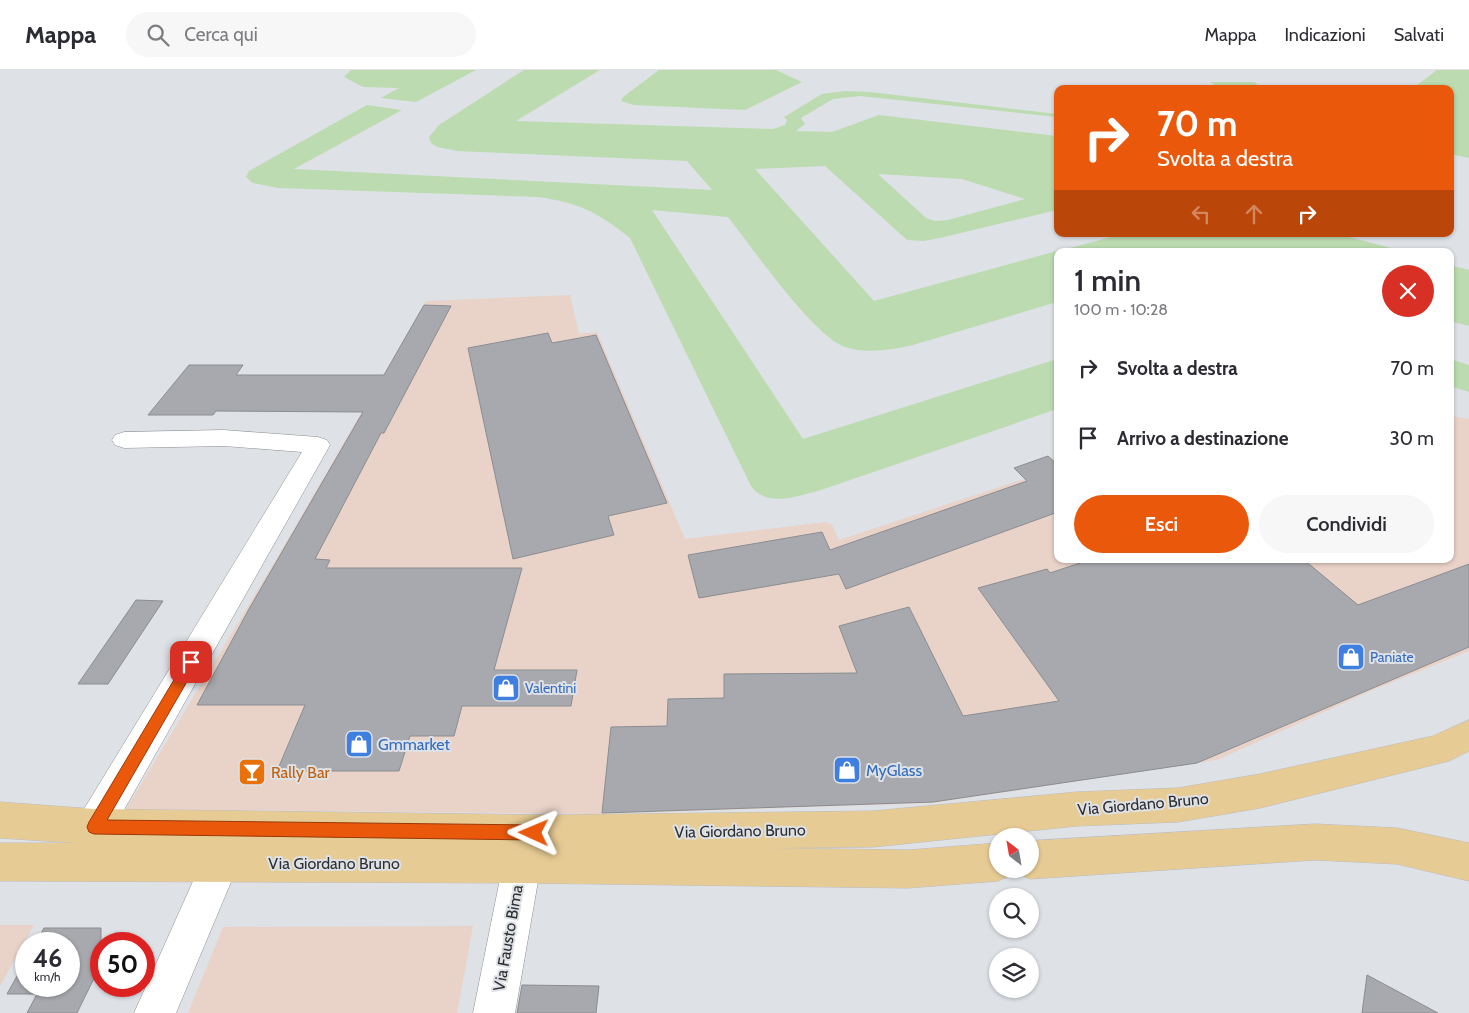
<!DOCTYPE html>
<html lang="it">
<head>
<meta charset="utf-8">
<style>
	:root { --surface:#fff; --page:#f7f7f7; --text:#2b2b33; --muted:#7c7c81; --line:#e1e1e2; --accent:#ea580c }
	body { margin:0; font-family:Cabin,sans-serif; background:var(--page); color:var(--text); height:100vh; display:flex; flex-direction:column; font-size:19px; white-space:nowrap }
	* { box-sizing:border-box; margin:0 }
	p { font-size:16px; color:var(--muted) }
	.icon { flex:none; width:28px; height:28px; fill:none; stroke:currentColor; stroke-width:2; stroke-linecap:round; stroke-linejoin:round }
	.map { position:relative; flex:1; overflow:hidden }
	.drawer { position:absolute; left:1054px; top:178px; width:400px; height:315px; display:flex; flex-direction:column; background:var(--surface); border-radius:10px; box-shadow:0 1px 4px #0004 }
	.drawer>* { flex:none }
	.banner { position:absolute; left:1054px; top:15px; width:400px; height:152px; border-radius:10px; box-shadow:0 1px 4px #0004; background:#ea580c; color:#fff; overflow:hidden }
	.needle { width:32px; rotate:329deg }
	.fabs { position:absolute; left:989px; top:758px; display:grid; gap:10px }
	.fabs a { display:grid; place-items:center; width:50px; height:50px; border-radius:50%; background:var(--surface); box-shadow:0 1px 4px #0004; font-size:25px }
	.speed { position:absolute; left:15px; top:862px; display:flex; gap:10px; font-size:25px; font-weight:700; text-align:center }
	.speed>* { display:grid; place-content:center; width:65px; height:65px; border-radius:50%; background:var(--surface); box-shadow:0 1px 4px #0004; line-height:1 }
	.speed small { font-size:12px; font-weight:400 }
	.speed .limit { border:8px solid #d22; background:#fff; color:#111 }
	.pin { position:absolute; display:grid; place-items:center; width:42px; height:42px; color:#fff; margin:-21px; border-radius:10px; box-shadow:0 2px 8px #0006 }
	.me { position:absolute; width:55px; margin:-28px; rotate:271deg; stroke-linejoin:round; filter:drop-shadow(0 0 4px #0008) }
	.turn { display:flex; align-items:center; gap:18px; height:105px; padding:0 20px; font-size:22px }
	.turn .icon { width:65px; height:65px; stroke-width:2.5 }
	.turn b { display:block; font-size:35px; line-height:42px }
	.lanes { display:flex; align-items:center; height:48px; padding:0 20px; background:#0003; justify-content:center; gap:25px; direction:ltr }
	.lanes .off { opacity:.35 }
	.round { display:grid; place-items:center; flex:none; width:52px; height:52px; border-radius:26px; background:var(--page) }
	.head { display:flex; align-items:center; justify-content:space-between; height:85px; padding:0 20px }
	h1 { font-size:30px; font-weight:600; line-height:38px }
	.action { display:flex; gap:10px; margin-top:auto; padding:10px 20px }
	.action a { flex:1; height:58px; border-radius:30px; background:var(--accent); color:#fff; font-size:20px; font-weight:600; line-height:58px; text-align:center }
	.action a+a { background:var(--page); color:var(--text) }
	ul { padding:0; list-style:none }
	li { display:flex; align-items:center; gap:15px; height:70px; padding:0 20px }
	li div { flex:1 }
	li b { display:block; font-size:19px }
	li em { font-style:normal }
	header { display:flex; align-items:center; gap:30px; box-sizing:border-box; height:70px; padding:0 25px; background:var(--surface); border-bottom:1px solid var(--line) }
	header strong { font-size:24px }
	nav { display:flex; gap:28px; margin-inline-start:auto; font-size:18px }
	.search { width:350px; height:45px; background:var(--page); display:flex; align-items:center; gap:12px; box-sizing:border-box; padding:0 18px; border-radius:28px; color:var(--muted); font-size:19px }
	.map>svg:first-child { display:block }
</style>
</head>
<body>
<header>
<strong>Mappa</strong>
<div class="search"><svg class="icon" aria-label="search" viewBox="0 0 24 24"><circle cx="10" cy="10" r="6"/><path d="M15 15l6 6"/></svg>Cerca qui</div>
<nav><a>Mappa</a><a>Indicazioni</a><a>Salvati</a></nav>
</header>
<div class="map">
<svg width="1469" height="943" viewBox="0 0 1469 943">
	<rect width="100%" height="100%" fill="#dee1e6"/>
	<g fill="#e9d2c8">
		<path d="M570,225L579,264L597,262L685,469L826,452L832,455L839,470L1057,398L1058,489H1450V346L1469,349V581L1373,620L1217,690L933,733L597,744L126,739L277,488L426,231Z"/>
		<path d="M0,855H34L0,916Z"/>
		<path d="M473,856L457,943H188L223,857Z"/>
	</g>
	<g fill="#bcdbb0" fill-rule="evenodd">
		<path d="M351,0H476L416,32L381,28L399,18L363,17L344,7Z"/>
		<path d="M524,0H600L516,51L773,59L785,55L787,50L784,47L822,24L845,21L870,22L1057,44V47L860,26L833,29L801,48L805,54L796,61L832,62L879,45L1057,66V140L940,168L923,171L907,170L825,96L755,99L874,231L1057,181V232L913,275C891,280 867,284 845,277C813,266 752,177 728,147L652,140L803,369L1057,289V339L824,419C802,425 767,439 751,416L630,168C597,142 580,133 538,127L279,118L253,113L246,107L249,101L256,97L367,35L402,40L294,99L712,120L687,91L457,81L437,77L431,73L429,67L439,55ZM878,104L962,109L1025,129L948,150L935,151L926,148Z"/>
		<path d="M659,0H776L802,12L745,40L634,35L621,31L623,27Z"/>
		<path d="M1437,0H1469V88L1450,84V19H1412Z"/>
		<path d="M1210,12H1254L1264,19H1221Z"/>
		<path d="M1123,164H1338L1402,181H1058Z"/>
		<path d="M1450,195L1469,200V256L1450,251Z"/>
		<path d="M1450,289L1469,295V322L1450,316Z"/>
	</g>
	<g fill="#a7a9ae" stroke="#8a8d91">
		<path d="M424,235L451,236L384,363H381L315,489L330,490L326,498H522L494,600H577L571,636H462L454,666H410L399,701H277L305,635H197L249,539L363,342L216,341L213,345H148L189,295H243L236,305H384Z"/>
		<path d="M548,263L552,273L596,265L667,433L608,446L614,465L513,489L468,278Z"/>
		<path d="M1048,386L1058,395V442L846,519L839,504L699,528L688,485L822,462L830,480L1027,411L1014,398Z"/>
		<path d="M1092,489H1303L1358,535L1469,494V577L1197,693L933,732L602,743L611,657L667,656L668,629L724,628V604L857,603L839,556L909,537L963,646L1059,631L978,518L1047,499L1050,503Z"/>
		<path d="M136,530L163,531L108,614H78Z"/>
		<path d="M44,858H101V894L77,943H27L37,924H7L26,890V916H69V874H35Z"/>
		<path d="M1367,905L1438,943H1362Z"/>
		<path d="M522,915L599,916L596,943H517Z"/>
	</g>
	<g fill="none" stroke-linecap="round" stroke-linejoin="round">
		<g stroke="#8d8f94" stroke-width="1">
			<g id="minor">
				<path d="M224,360L318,367L327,370L330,375L107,770L94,775L81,770L76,757L81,744L302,382L224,376L124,378L115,375L112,370L115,365L124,362Z"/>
				<path d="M220,774L233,780L239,793L176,943H134L207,780Z"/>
				<path d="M522,775L535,781L541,794L515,943H473L503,794L509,781Z"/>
			</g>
		</g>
		<g stroke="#bcbcbd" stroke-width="1">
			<g id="major">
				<path d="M1469,650V681L1449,691L1260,738L1178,752L1077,756L873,777L768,778L908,780L998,773V799H1014L1011,805L998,811L908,818L522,813L0,811V773H77L0,768V732L94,739L554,745L873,741L1077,722L1178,718L1260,704L1433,666Z"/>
				<path d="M1315,754L1397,758L1469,773V811L1397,794L1315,790L1030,809L1017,803L1015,799H1030V771Z"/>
			</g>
		</g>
		<use href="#minor" fill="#fff" fill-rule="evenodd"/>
		<use href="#major" fill="#e7cb94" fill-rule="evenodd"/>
	</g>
	<path fill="#ea580c" stroke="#983908" d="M191,587L196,588L198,592L196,596L107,750L534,755L540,758L542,763L540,768L534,770L94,764L89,762L87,757L89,752L187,588Z"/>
	<defs>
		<g id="shop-square" transform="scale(1.4375)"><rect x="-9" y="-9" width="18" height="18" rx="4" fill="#3f7fe0" stroke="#dee1e6"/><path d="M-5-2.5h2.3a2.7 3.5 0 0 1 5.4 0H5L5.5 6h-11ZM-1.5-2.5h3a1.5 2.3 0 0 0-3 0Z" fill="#fff"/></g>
		<g id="bar-square" transform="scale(1.4375)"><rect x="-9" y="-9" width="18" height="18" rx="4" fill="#e8710a" stroke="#dee1e6"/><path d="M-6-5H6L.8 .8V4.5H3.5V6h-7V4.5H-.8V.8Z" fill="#fff"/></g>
	</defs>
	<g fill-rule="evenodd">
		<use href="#shop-square" x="1351" y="587"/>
		<use href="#shop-square" x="506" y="618"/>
		<use href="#shop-square" x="359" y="674"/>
		<use href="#shop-square" x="847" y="700"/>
		<use href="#bar-square" x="252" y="702"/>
	</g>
	<g text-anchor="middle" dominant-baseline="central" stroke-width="4" stroke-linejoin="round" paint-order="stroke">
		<g font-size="14" fill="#366cbe" stroke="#dee1e6" text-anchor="start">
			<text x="1370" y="587">Paniate</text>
			<text x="525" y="618">Valentini</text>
		</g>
		<g font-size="16" fill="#366cbe" stroke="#dee1e6" text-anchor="start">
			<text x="378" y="674">Gmmarket</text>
			<text x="866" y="700">MyGlass</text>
		</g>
		<g font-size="16" fill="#c56008" stroke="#dee1e6" text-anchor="start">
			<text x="271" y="702">Rally Bar</text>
		</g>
		<g font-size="16" fill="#2e2f31" stroke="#dee1e6">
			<text transform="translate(1143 734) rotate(-5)">Via Giordano Bruno</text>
			<text transform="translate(740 761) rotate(-1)">Via Giordano Bruno</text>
			<text x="334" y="793">Via Giordano Bruno</text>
			<text transform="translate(508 868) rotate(-80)">Via Fausto Bima</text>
		</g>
	</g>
</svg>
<div class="fabs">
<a><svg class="needle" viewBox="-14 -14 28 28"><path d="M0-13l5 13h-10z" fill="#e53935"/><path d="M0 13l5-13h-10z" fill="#7c7c81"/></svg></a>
<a><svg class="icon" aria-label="search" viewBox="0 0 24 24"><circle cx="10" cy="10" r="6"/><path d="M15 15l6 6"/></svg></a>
<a><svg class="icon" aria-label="layers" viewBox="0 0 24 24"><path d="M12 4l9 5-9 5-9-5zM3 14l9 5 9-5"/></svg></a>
</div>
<div class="speed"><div>46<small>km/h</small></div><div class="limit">50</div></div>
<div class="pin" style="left:191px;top:592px;background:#d93025"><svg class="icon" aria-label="arrive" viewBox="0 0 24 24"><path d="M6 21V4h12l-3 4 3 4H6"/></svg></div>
<svg class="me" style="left:534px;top:763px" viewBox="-20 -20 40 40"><path d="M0-17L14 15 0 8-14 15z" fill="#ea580c" stroke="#fff" stroke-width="4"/></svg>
<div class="banner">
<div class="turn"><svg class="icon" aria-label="right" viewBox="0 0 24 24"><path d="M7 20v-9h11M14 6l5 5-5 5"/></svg><div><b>70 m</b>Svolta a destra</div></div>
<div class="lanes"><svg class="icon off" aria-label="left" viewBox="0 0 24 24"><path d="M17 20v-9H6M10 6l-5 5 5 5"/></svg><svg class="icon off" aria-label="ahead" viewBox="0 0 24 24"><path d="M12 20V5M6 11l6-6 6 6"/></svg><svg class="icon" aria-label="right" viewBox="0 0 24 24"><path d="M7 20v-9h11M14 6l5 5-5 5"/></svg></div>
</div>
<section class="drawer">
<div class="head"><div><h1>1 min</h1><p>100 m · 10:28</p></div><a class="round" style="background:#d93025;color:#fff"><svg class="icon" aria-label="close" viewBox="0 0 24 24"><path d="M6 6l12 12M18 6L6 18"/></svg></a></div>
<ul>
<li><svg class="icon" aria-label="right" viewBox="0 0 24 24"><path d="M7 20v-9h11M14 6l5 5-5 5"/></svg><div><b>Svolta a destra</b></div><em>70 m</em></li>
<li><svg class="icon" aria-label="arrive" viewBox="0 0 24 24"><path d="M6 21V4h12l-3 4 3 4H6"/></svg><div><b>Arrivo a destinazione</b></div><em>30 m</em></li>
</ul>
<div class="action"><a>Esci</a><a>Condividi</a></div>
</section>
</div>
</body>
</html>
